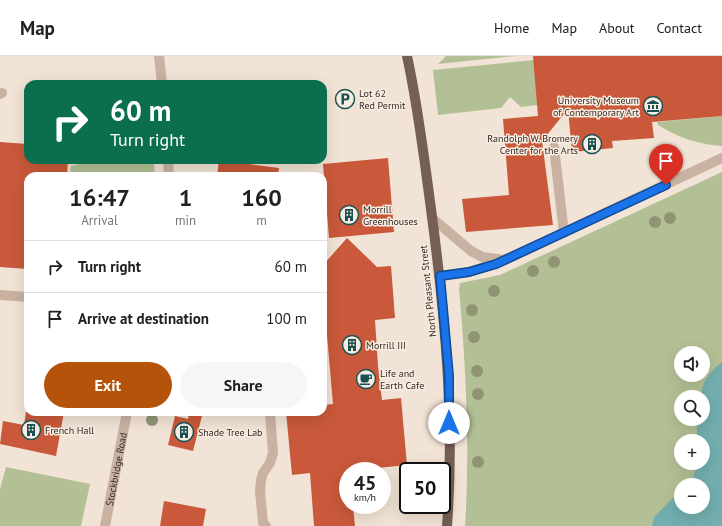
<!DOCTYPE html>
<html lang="en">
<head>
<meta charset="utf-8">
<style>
	:root { --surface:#fff; --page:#f6f6f6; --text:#202124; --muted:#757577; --line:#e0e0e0; --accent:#b45309 }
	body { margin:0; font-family:"PT Sans",sans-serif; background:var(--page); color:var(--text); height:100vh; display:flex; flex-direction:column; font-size:15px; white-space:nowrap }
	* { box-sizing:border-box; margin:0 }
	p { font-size:13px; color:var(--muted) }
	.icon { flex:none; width:22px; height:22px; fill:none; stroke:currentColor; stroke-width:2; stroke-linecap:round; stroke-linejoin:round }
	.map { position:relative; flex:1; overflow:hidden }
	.drawer { position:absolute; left:24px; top:116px; width:303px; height:244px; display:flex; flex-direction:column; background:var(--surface); border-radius:12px; box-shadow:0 4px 16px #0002 }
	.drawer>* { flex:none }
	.top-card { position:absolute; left:24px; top:24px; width:303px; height:84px; border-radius:12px; box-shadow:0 4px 16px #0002; background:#0b6e4f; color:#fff; overflow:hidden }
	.buttons { position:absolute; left:674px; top:290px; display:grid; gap:8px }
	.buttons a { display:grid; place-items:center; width:36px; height:36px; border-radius:50%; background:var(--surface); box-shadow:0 4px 16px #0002; font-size:20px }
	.speed { position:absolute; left:339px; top:406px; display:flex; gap:8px; font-size:20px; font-weight:700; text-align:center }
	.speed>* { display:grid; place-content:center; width:52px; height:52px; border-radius:50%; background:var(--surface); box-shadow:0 4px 16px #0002; line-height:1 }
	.speed small { font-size:10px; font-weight:400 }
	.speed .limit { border:2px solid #111; border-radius:6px; background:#fff; color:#111 }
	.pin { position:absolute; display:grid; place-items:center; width:34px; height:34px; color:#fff; margin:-41px -17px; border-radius:50% 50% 50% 0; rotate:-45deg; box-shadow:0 0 4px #0007 }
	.pin .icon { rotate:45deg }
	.me { position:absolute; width:44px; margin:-22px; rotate:0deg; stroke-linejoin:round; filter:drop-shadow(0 0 3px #0008) }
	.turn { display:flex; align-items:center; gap:14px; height:84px; padding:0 20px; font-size:18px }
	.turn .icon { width:52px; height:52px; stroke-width:2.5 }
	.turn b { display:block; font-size:28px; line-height:34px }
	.eta { display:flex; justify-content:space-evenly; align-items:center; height:68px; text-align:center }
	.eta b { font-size:24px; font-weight:600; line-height:28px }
	.action { display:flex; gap:8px; margin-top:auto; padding:8px 20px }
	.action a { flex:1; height:46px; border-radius:24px; background:var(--accent); color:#fff; font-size:16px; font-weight:600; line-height:46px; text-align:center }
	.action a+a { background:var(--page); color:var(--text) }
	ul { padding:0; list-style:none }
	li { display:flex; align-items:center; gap:12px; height:52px; padding:0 20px; border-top:1px solid var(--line) }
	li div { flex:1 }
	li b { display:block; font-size:15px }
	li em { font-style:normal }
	header { display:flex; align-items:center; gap:24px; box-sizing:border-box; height:56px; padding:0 20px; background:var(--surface); border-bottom:1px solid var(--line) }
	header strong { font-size:19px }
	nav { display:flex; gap:22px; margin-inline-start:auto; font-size:14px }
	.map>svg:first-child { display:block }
</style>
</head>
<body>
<header>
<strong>Map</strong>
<nav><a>Home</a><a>Map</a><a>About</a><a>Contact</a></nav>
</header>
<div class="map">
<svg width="722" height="470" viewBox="0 0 722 470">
	<rect width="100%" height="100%" fill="#f1e3d5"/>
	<g fill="#b3c095" fill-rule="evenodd">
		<path d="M446,0H515L438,8Z"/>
		<path d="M534,4L538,49L521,51L510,41L501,52L438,59L433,14Z"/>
		<path d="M722,60V90C700,89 677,81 658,69L657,66Z"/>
		<path d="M96,104H151L154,107L155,120H70L71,110Z"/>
		<path d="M722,116V470H465C470,391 466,312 459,233L460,227L500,219ZM681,297H703V319H681ZM681,341H703V363H681ZM681,385H703V407H681ZM681,429H703V451H681Z"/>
		<path d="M6,411L90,428L81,470H0V433Z"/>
	</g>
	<path fill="#73aeae" d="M722,306V470H652L654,461L681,434V451H703V429H686L693,422L698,407H703V385H697V363H703V341H700C703,325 709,316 722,306Z"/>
	<g fill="#c9593a">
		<path d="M533,0H722V60L652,66L654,82L612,85L613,92L572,96L568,53L542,85L553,169L466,176L462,143L509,139L503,63L538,60Z"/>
		<path d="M0,86L28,88V104H68L67,120H28V213L0,211Z"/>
		<path d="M388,102L394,176L329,182L323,108Z"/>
		<path d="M219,104L279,112L278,120H217Z"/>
		<path d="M347,182L377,211L391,210L395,262L375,264L378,310L382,344L401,342L407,409L348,415V449H353L355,470H314L310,417L292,419L286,356H323V349L333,348L326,268L323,269V216L325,215L324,208Z"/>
		<path d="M26,356H64L56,400L0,388L3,365L24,369Z"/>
		<path d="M189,356H203L193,395L168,389L175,360L188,363Z"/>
		<path d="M164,445L206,453L203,470H160Z"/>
	</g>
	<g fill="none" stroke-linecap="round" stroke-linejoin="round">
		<g stroke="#c9b2a1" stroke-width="10">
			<path d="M159,0L162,28"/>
			<path d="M0,38L2,37"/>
			<path d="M554,91L564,177"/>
			<path d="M168,104L169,120"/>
			<path d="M432,162L471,195L482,201L505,204L722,102"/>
			<path d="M440,220L469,216L503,205"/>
			<path d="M0,239L28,241"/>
			<path id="s1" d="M105,470L127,356"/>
			<path d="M266,470L263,467L260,435L261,424L263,417L270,407L273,397L270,356"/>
		</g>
		<path stroke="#755e54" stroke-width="10" d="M407,0C418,50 424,101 431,153C445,258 455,364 447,470"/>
	</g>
	<g fill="#919375">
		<circle cx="670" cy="162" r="6"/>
		<circle cx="655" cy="166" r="6"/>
		<circle cx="554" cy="206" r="6"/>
		<circle cx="533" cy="215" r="6"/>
		<circle cx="494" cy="235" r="6"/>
		<circle cx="472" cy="254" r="6"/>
		<circle cx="474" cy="281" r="6"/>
		<circle cx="477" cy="315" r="6"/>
		<circle cx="478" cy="338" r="6"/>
		<circle cx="152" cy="364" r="6"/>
		<circle cx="478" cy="406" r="6"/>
	</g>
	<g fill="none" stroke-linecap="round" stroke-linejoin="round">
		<g stroke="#114b97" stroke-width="10">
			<path id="route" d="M449,367V320L440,220L469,216L496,208L666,129"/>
		</g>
		<use href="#route" stroke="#1a73e8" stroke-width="7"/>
	</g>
	<defs>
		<g id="parking-ring" transform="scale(1)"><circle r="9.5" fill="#f9ede1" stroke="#195255" stroke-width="1.5"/><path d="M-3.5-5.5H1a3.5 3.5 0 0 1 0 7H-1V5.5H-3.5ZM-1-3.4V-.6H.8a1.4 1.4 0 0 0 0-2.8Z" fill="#195255"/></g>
		<g id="museum-ring" transform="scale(1)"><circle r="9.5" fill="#f9ede1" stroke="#195255" stroke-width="1.5"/><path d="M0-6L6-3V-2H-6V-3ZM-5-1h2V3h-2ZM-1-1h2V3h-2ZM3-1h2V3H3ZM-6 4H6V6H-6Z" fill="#195255"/></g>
		<g id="building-ring" transform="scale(1)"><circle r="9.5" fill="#f9ede1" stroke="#195255" stroke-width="1.5"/><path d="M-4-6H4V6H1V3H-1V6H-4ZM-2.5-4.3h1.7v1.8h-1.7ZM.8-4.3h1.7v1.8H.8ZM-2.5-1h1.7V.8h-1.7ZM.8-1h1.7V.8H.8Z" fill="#195255"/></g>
		<g id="cafe-ring" transform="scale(1)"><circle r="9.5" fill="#f9ede1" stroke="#195255" stroke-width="1.5"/><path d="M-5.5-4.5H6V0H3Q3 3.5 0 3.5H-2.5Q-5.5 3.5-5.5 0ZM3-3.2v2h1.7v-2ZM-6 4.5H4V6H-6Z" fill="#195255"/></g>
	</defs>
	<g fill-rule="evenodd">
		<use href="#parking-ring" x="345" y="43"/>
		<use href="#museum-ring" x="653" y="50"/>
		<use href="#building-ring" x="592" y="88"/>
		<use href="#building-ring" x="349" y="159"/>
		<use href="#building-ring" x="352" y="289"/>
		<use href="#cafe-ring" x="366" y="323"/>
		<use href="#building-ring" x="31" y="374"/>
		<use href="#building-ring" x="184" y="376"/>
	</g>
	<g text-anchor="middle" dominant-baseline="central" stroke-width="3" stroke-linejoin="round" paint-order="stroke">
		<g font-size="10" fill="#332824" stroke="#f9ede1" text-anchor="start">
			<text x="359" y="37">Lot 62<tspan x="359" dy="12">Red Permit</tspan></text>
			<text x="639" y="44" text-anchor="end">University Museum<tspan x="639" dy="12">of Contemporary Art</tspan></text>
			<text x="578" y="82" text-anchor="end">Randolph W. Bromery<tspan x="578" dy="12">Center for the Arts</tspan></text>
			<text x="363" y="153">Morrill<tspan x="363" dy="12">Greenhouses</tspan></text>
			<text x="366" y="289">Morrill III</text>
			<text x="380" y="317">Life and<tspan x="380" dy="12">Earth Cafe</tspan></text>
			<text x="45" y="374">French Hall</text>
			<text x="198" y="376">Shade Tree Lab</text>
		</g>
		<g font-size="10" fill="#332824" stroke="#f9ede1">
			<text transform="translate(428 235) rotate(-96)">North Pleasant Street</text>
			<text stroke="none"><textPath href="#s1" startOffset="58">Stockbridge Road</textPath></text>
		</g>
	</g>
</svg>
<div class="buttons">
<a><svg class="icon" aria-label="sound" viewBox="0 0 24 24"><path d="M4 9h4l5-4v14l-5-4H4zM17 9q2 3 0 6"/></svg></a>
<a><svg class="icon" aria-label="search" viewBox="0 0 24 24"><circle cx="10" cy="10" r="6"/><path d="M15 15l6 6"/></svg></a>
<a>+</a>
<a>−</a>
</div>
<div class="speed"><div>45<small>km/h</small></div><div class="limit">50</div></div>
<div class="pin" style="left:666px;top:129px;background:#d93025"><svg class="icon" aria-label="arrive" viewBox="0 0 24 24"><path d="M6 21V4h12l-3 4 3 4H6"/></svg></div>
<svg class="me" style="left:449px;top:367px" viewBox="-20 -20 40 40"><circle r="19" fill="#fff"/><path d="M0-13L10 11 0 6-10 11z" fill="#1a73e8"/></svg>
<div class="top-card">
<div class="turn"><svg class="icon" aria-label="right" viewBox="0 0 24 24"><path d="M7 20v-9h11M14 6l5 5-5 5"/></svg><div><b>60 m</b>Turn right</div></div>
</div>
<section class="drawer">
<div class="eta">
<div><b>16:47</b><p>Arrival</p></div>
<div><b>1</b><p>min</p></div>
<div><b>160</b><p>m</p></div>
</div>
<ul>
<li><svg class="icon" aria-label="right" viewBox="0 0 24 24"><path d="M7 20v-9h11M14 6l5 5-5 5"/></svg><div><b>Turn right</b></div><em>60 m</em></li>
<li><svg class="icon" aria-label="arrive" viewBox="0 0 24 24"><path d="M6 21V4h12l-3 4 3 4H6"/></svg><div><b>Arrive at destination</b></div><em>100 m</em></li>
</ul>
<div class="action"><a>Exit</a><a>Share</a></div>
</section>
</div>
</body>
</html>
